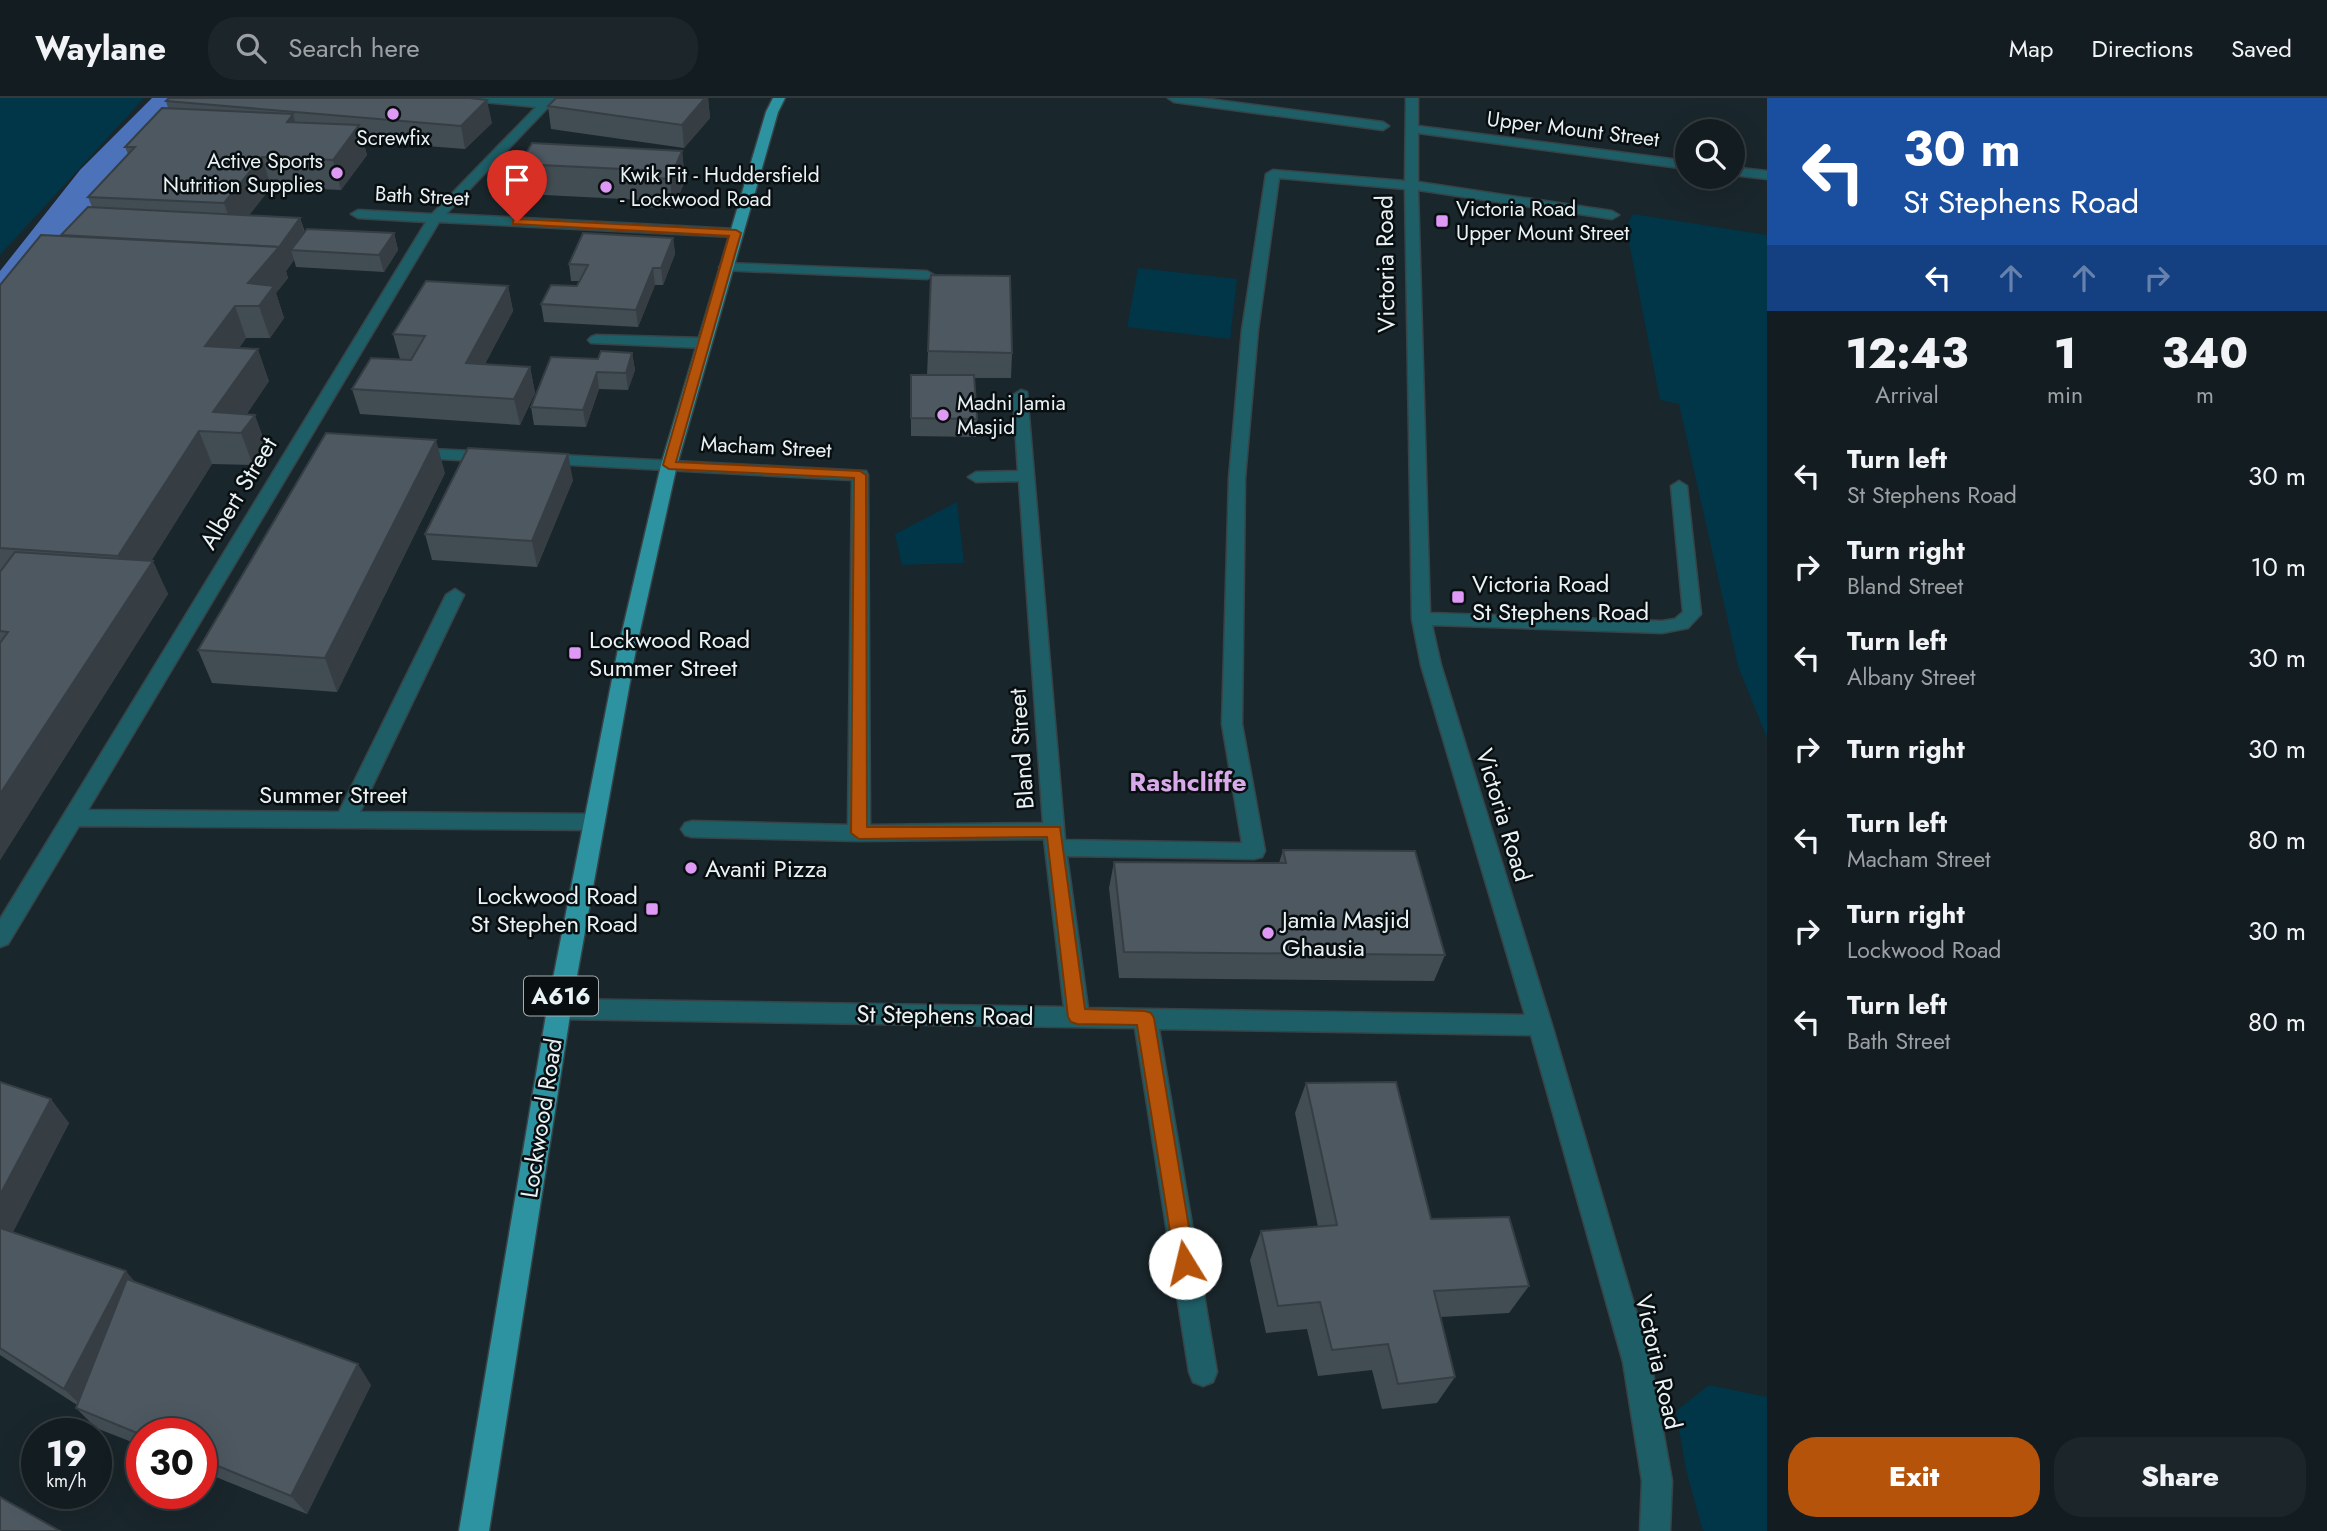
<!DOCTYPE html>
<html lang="en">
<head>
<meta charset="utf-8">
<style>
	:root { --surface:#131c20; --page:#1c2529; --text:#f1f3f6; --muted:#9da1a5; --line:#323a3e; --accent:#b45309 }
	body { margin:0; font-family:Jost,sans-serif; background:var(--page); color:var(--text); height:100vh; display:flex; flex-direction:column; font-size:26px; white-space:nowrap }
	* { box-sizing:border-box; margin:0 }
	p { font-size:23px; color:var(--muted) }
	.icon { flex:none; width:38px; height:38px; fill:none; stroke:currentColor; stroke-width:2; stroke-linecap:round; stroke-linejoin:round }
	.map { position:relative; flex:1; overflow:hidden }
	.drawer { display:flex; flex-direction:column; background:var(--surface); width:560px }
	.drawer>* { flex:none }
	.banner { background:#1a4fa0; color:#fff; overflow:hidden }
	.controls { position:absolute; left:1675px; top:21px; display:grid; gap:14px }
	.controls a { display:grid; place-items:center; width:70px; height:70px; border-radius:50%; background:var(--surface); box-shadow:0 7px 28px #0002,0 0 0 2px var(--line); font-size:35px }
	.speed { position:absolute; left:21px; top:1320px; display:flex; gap:14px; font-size:35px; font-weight:700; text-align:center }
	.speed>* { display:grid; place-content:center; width:91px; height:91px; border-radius:50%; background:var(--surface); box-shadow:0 7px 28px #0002,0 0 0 2px var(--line); line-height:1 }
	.speed small { font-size:18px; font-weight:400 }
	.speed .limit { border:10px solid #d22; background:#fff; color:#111 }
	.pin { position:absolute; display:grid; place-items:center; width:60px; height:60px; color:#fff; margin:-72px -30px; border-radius:50% 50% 50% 0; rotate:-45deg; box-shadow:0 0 7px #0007 }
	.pin .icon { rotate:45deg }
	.me { position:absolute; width:77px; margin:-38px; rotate:351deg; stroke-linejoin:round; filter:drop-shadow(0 0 5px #0008) }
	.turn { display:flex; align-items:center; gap:24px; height:147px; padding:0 21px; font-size:32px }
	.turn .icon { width:91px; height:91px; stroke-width:2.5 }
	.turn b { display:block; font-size:49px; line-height:60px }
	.lanes { display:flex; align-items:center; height:66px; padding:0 21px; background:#0003; justify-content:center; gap:35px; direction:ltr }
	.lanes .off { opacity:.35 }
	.eta { display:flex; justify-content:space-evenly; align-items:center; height:119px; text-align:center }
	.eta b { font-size:42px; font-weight:800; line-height:49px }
	.action { display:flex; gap:14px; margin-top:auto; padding:14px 21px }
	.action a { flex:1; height:80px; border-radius:28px; background:var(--accent); color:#fff; font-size:28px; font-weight:800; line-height:80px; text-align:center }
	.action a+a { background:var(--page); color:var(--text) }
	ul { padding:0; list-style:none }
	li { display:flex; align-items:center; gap:21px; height:91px; padding:0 21px }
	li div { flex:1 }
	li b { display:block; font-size:26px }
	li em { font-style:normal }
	header { display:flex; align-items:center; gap:42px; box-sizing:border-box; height:98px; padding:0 35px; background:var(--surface); border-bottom:2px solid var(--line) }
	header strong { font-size:33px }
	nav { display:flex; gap:38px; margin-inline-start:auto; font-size:24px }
	.search { width:490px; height:63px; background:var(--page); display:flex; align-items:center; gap:18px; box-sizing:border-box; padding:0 24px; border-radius:28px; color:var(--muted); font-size:26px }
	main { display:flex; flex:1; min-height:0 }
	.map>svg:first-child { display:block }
</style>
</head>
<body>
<header>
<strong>Waylane</strong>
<div class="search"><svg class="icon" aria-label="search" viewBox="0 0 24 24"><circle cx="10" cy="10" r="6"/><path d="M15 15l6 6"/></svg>Search here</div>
<nav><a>Map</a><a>Directions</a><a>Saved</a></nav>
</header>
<main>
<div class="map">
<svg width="1767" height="1433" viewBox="0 0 1767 1433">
	<rect width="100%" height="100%" fill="#19262b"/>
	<g fill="#003648">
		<path d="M0,0H144L0,157Z"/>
		<path d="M1633,116L1767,137V640L1738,568L1679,306L1660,302L1626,129Z"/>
		<path d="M1138,170L1237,181L1230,241L1127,229Z"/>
		<path d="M957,404L964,465L902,467L895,436Z"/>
		<path d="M1709,1287L1767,1299V1433H1704L1702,1430L1686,1372L1676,1313Z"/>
	</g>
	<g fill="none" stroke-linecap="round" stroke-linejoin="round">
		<path fill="#4c72ba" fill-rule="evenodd" d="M152,0H207L120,96L22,227L0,233V173L80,72Z"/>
		<g stroke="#364347" stroke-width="3">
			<g id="minor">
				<path d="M477,0H557L446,116L736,131L743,135L736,139L439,124L88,712L339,714L446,497L455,491L464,497L360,714L594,716L601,718L605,724L601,730L594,732L79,728L8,846L0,849V821L426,124L358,120L351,116L358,112L432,116L536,9L483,4Z"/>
				<path d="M1168,0H1201L1383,24L1389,28L1383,32L1174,4Z"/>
				<path d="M1406,0H1418V28L1687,63V71L1418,35V84L1612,113L1619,117L1612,121L1418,92L1430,515L1662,523L1675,521L1683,514L1671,388L1679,383L1687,388L1701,516L1688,530L1662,535L1432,527L1441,567L1552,927L1651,1264L1672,1383L1670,1433H1640L1642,1383L1623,1264L1531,937L1159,931L1217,1274L1213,1284L1203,1288L1193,1284L1189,1274L1135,930L559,921L551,918L547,911L551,904L559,901L1064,909L1044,741L859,743L692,739L685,737L681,731L685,725L692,723L848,727L852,382L535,365L533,361L535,357L541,356L866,373L868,377L870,727L1043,725L1019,383L976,384L968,379L976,374L1018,373L1013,297L1021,292L1027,294L1065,742L1242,745L1222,626L1229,380L1242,232L1266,76L1273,72L1405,83ZM1279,80L1405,91L1412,521L1421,567L1525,917L1088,910L1067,758L1254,761L1262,759L1265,753L1242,626L1245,380L1258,232Z"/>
				<path d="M1732,69L1767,73V81L1732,77Z"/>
				<path d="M726,165L927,173L934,177L927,181L721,172L719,169Z"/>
				<path d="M596,237L704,240L712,245L704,250L591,245L588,242L591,239Z"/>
				<path d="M412,350L492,354L500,359L492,364L406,359L404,355L406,351Z"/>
			</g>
		</g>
		<g stroke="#364347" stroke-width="3">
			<path id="major" d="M773,0H785L778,14L677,367L636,551L571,911L489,1433H459L547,911L618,551L661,367L766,14Z"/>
		</g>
		<use href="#minor" fill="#1e5e67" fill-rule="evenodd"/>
		<use href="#major" fill="#2e93a0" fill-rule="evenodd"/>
	</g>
	<g fill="#424c53">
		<path d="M708,0L710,20L684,50L551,31L548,8Z"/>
		<path d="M166,3L492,25L465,51L363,43L367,57L341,92L271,89L249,117L300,120L305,134L394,135L398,152L384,174L296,169L294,162L286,173L288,180L276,195L284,220L270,240H246L239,250L269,283L246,317L267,350L253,367L212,366L151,463L168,496L0,762V187L61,138L92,109L88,99L128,56L125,49L168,10Z"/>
		<path d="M682,53L685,83L673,111L643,109L642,102L525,96L520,66Z"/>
		<path d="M673,140L675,156L663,187H655L638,229L544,224L541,206L577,188L580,183H571L569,166Z"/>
		<path d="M508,188L513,213L485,266L530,269L535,295L520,327L360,316L352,291L400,261L393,236Z"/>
		<path d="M928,253L1012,255L1011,280H974L977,321L976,339L911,338V277H927Z"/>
		<path d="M632,255L635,272L628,292L599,291L586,329L534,327L531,309Z"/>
		<path d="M445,375L337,594L212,585L198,552Z"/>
		<path d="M573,382L537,469L432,462L425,436Z"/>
		<path d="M1283,752L1445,857L1434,883L1119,880L1109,790L1114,764L1279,765Z"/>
		<path d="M0,984L69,1025L12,1135L134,1184L371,1287L307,1416L201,1373V1335H142V1348L96,1330L76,1310L77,1307L0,1257Z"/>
		<path d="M1306,985L1431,1121L1529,1188L1509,1215L1441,1219L1455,1279L1437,1305L1382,1311L1372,1272L1318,1278L1307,1231L1266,1235L1250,1162L1261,1133L1318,1129L1295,1015Z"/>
	</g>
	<g fill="#363e44">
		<path d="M705,0H708L710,20L684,50L682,27Z"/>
		<path d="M487,2L492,25L465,51L461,28Z"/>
		<path d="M293,16L301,45L287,24Z"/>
		<path d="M359,27L367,57L341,92L333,62Z"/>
		<path d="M682,53L685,83L673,111L670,81Z"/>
		<path d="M262,59L271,89L235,136L224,105Z"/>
		<path d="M300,120L307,144L291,152L294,162L286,173L288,180L276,195L284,220L270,240L259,208L248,185Z"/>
		<path d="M394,135L398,152L384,174L379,157Z"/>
		<path d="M673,140L675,156L663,187L661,170Z"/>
		<path d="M653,170L655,187L638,229L636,212Z"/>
		<path d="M508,188L513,213L472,290L466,265Z"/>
		<path d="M235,208L246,240L217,280L205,248Z"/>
		<path d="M258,251L269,283L234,335L213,314Z"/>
		<path d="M632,255L635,272L628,292L626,275Z"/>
		<path d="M530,269L535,295L520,327L514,301Z"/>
		<path d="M597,274L599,291L586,329L583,312Z"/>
		<path d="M255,317L267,350L253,367L241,335Z"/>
		<path d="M199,333L212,366L134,491L118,458Z"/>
		<path d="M436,342L445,375L337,594L325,560Z"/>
		<path d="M568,356L573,382L537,469L532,443Z"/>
		<path d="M153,463L168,496L0,762V696Z"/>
		<path d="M51,1001L69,1025L6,1148L0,1142V1097Z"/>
		<path d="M126,1173L144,1195L85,1311L64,1291Z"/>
		<path d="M358,1266L371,1287L307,1416L291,1398Z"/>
	</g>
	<g fill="#4d5861" stroke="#363e44" stroke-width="2">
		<path d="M169,0H470L487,2L461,28L166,3Z"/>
		<path d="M556,0H705L682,27L548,8Z"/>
		<path d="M162,10L293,16L287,24L359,27L333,62L262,59L224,105L88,99L135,49H125Z"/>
		<path d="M532,45L682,53L670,81L639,79L642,72L520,66Z"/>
		<path d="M88,109L300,120L279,149L61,137Z"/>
		<path d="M307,131L394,135L379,157L291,152Z"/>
		<path d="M583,135L673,140L661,170H653L636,212L541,206L551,187L577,188L588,167L569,166Z"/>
		<path d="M41,137L279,149L248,185L274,188L259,208H235L205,248L258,251L213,314L255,317L241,335L199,333L118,458L0,450V187Z"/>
		<path d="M931,177L1010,178L1012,255L928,253Z"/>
		<path d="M426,183L508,188L466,265L530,269L514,301L352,291L371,260L411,262L425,238L393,236Z"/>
		<path d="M601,253L632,255L626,275L597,274L583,312L531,309L551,259L598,261Z"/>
		<path d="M911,277H974L977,321L911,320Z"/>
		<path d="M326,335L436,342L325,560L198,552Z"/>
		<path d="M468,350L568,356L532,443L425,436Z"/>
		<path d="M15,454L153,463L0,696V545L8,534L0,533V474Z"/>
		<path d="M1283,752L1415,753L1445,857L1124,854L1114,764L1286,765Z"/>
		<path d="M0,984L51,1001L0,1097Z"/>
		<path d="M1396,984L1431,1121L1509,1119L1529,1188L1434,1193L1455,1279L1398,1286L1388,1246L1332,1252L1320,1204L1278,1208L1261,1133L1337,1127L1306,985Z"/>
		<path d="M0,1130L126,1173L64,1291L0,1250Z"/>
		<path d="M127,1181L358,1266L291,1398L201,1361V1335H142V1337L76,1310Z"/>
		<path d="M0,1399L60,1433H0Z"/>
	</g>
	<path fill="#b45309" stroke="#753606" stroke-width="2" d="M517,121L736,132L741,135L676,364L860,373L866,377L867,729H1060L1085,911L1145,913L1151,915L1154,920L1195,1165L1192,1171L1185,1174L1178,1171L1175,1165L1137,927L1077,926L1071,924L1068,919L1047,739L859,741L851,735L854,380L669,371L663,367L729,138L513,126V122Z"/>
	<g fill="#dd99f4" stroke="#090e11" stroke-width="2.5">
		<circle cx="393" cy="16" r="7"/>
		<circle cx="337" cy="75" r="7"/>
		<circle cx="606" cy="89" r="7"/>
		<rect x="1435" y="116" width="14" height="14" rx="3.5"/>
		<circle cx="943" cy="317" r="7"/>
		<rect x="1451" y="492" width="14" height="14" rx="3.5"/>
		<rect x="568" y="548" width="14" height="14" rx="3.5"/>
		<circle cx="691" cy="770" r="7"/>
		<rect x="645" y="804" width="14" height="14" rx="3.5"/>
		<circle cx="1268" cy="835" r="7"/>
	</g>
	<g text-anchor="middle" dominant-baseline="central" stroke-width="5" stroke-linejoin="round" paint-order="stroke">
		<g font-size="21" fill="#e9f2f5" stroke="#090e11">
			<text transform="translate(1573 31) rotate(7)">Upper Mount Street</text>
			<text transform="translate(422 98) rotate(3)">Bath Street</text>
			<text transform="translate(766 349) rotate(3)">Macham Street</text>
		</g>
		<g font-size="21" fill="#e9f2f5" stroke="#090e11" text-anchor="start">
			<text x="393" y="40" text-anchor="middle">Screwfix</text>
			<text x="323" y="63" text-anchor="end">Active Sports<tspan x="323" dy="24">Nutrition Supplies</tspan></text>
			<text x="620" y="77">Kwik Fit - Huddersfield<tspan x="620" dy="24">- Lockwood Road</tspan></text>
			<text x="1456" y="111">Victoria Road<tspan x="1456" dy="24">Upper Mount Street</tspan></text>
			<text x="957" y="305">Madni Jamia<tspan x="957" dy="24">Masjid</tspan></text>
		</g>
		<rect fill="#090e11" stroke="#a6aeb1" stroke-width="2" x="524" y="878.5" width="74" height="39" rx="5"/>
		<g font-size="23" font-weight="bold" fill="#e9f2f5">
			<text x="561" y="898">A616</text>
		</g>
		<g font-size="24" fill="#e9f2f5" stroke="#090e11">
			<text transform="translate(1385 166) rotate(-91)">Victoria Road</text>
			<text transform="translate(238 395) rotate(-59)">Albert Street</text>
			<text transform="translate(1021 651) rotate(-94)">Bland Street</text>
			<text x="333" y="696">Summer Street</text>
			<text transform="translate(1504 717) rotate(73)">Victoria Road</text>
			<text transform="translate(945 917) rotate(1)">St Stephens Road</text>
			<text transform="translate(541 1020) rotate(-81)">Lockwood Road</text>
			<text transform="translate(1659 1264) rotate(77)">Victoria Road</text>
		</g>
		<g font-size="24" fill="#e9f2f5" stroke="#090e11" text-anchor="start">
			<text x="1472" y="485">Victoria Road<tspan x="1472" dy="28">St Stephens Road</tspan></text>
			<text x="589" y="541">Lockwood Road<tspan x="589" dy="28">Summer Street</tspan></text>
			<text x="705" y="770">Avanti Pizza</text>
			<text x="638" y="797" text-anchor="end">Lockwood Road<tspan x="638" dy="28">St Stephen Road</tspan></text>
			<text x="1282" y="821">Jamia Masjid<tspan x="1282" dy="28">Ghausia</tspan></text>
		</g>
		<g font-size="26" font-weight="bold" fill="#d9aae9" stroke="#090e11">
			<text x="1188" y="684">Rashcliffe</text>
		</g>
	</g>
</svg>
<div class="controls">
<a><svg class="icon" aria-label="search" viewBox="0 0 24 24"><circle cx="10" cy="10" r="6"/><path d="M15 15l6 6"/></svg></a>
</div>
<div class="speed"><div>19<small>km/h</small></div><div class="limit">30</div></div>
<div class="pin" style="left:517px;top:124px;background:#d93025"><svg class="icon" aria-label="arrive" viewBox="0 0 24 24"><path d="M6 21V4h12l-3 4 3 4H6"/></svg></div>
<svg class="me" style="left:1185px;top:1165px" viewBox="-20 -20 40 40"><circle r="19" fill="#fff"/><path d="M0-13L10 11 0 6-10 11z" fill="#b45309"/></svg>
</div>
<section class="drawer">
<div class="banner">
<div class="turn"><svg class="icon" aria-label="left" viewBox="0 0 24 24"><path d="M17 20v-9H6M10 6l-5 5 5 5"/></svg><div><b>30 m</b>St Stephens Road</div></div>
<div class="lanes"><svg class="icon" aria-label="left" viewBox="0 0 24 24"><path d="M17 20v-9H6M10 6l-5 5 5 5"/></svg><svg class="icon off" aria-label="ahead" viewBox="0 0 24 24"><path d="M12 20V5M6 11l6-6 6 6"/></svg><svg class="icon off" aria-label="ahead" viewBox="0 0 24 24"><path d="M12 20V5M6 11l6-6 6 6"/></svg><svg class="icon off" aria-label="right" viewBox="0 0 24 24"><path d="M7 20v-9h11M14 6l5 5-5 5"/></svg></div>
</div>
<div class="eta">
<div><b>12:43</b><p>Arrival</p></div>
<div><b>1</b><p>min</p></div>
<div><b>340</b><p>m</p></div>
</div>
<ul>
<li><svg class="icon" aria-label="left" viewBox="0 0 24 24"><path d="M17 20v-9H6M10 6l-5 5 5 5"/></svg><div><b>Turn left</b><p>St Stephens Road</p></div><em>30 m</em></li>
<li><svg class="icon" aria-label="right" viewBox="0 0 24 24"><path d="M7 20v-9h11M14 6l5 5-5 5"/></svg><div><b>Turn right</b><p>Bland Street</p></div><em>10 m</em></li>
<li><svg class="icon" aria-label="left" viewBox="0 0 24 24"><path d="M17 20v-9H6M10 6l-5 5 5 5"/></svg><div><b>Turn left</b><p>Albany Street</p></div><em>30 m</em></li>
<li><svg class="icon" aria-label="right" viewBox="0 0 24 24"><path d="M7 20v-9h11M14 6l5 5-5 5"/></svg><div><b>Turn right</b></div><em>30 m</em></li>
<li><svg class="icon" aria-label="left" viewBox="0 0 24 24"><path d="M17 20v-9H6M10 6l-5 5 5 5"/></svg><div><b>Turn left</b><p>Macham Street</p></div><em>80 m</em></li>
<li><svg class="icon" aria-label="right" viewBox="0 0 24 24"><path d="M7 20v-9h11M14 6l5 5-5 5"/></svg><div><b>Turn right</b><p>Lockwood Road</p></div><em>30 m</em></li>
<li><svg class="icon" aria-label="left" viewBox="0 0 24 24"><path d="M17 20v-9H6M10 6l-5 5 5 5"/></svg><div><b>Turn left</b><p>Bath Street</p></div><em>80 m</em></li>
</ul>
<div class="action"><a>Exit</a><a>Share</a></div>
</section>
</main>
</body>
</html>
